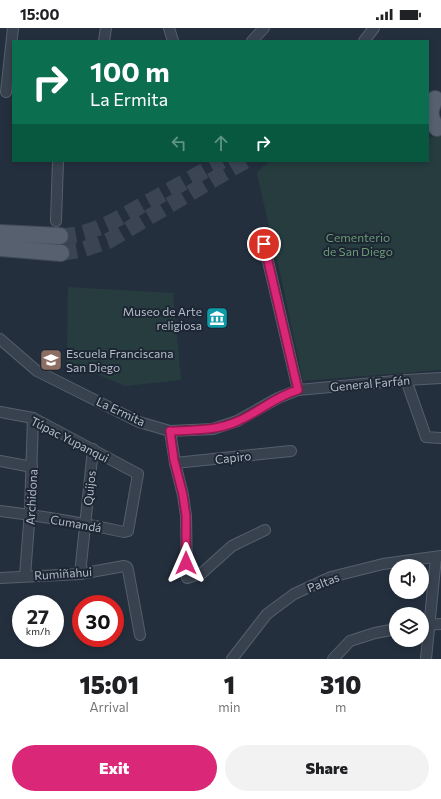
<!DOCTYPE html>
<html lang="en">
<head>
<meta charset="utf-8">
<style>
	:root { --surface:#fff; --page:#f2f2f2; --text:#202124; --muted:#757577; --accent:#db2777 }
	body { margin:0; font-family:Commissioner,sans-serif; background:var(--page); color:var(--text); height:100vh; display:flex; flex-direction:column; font-size:15px; white-space:nowrap }
	* { box-sizing:border-box; margin:0 }
	p { font-size:13px; color:var(--muted) }
	.icon { flex:none; width:22px; height:22px; fill:none; stroke:currentColor; stroke-width:2; stroke-linecap:round; stroke-linejoin:round }
	.map { position:relative; height:631px; overflow:hidden }
	.panel { display:flex; flex-direction:column; background:var(--surface); flex:1 }
	.panel>* { flex:none }
	.banner { position:absolute; left:12px; top:12px; width:417px; height:122px; border-radius:0px; box-shadow:0 2px 6px #0003; background:#0b6e4f; color:#fff; overflow:hidden }
	.controls { position:absolute; left:389px; top:531px; display:grid; gap:8px }
	.controls a { display:grid; place-items:center; width:40px; height:40px; border-radius:50%; background:var(--surface); box-shadow:0 2px 6px #0003; font-size:20px }
	.speed { position:absolute; left:12px; top:567px; display:flex; gap:8px; font-size:20px; font-weight:700; text-align:center }
	.speed>* { display:grid; place-content:center; width:52px; height:52px; border-radius:50%; background:var(--surface); box-shadow:0 2px 6px #0003; line-height:1 }
	.speed small { font-size:10px; font-weight:400 }
	.speed .limit { border:6px solid #d22; background:#fff; color:#111 }
	.pin { position:absolute; display:grid; place-items:center; width:34px; height:34px; color:#fff; margin:-17px; border:2px solid #fff; border-radius:50%; box-shadow:0 1px 4px #0007 }
	.me { position:absolute; width:44px; margin:-22px; rotate:0deg; stroke-linejoin:round; filter:drop-shadow(0 0 3px #0008) }
	.turn { display:flex; align-items:center; gap:14px; height:84px; padding:0 12px; font-size:18px }
	.turn .icon { width:52px; height:52px; stroke-width:2.5 }
	.turn b { display:block; font-size:28px; line-height:34px }
	.lanes { display:flex; align-items:center; height:38px; padding:0 12px; background:#0003; justify-content:center; gap:20px; direction:ltr }
	.lanes .off { opacity:.35 }
	.eta { display:flex; justify-content:space-evenly; align-items:center; height:68px; text-align:center }
	.eta b { font-size:24px; font-weight:800; line-height:28px }
	.primary-button { display:flex; gap:8px; margin-top:auto; padding:8px 12px }
	.primary-button a { flex:1; height:46px; border-radius:24px; background:var(--accent); color:#fff; font-size:16px; font-weight:800; line-height:46px; text-align:center }
	.primary-button a+a { background:var(--page); color:var(--text) }
	.status { display:flex; justify-content:space-between; align-items:center; height:28px; padding:0 20px; background:var(--surface); direction:ltr }
	.status svg { height:11px; fill:currentColor }
	.map>svg:first-child { display:block }
</style>
</head>
<body>
<div class="status"><b>15:00</b><svg viewBox="0 0 49 12"><path d="M0 12V9h3v3zM5 12V6h3v6zM10 12V3h3v9zM15 12V0h3v12zM26 1h20v11H26zM47 4h2v5h-2z"/></svg></div>
<div class="map">
<svg width="441" height="631" viewBox="0 0 441 631">
	<rect width="100%" height="100%" fill="#242f3e"/>
	<g fill="#263c3f">
		<path d="M441,108V342L303,353L281,249L258,151L257,144L270,133H428V110Z"/>
		<path d="M68,259L173,265L181,352L125,358L67,334Z"/>
	</g>
	<g fill="none" stroke-linecap="round" stroke-linejoin="round">
		<g stroke="#3a4453" stroke-width="16" stroke-dasharray="16 8" stroke-linecap="butt">
			<path d="M60,208C92,208 119,190 146,175C171,162 196,147 222,133"/>
			<path d="M61,225L84,221L108,213L245,133"/>
		</g>
		<g stroke="#565f6c" stroke-width="12">
			<g id="minor">
				<path d="M169,0L173,13"/>
				<path d="M104,13L106,0"/>
				<path d="M252,13L264,0"/>
				<path d="M364,13L374,0"/>
				<path d="M6,64L13,0"/>
				<path d="M56,193L58,133"/>
				<path d="M264,216L298,362"/>
				<path d="M0,311L37,343L139,394L170,403L213,401L237,393L278,370L298,362L406,352L441,350"/>
				<path d="M406,352L426,409L441,410"/>
				<path d="M0,384L33,390L138,446L128,503L124,504C83,495 42,488 0,483"/>
				<path d="M170,403L175,435L183,467L186,488L187,550L202,545L232,518L265,502"/>
				<path d="M0,433L32,439"/>
				<path d="M175,435L291,423"/>
				<path d="M80,546L93,421"/>
				<path d="M25,548L30,482L33,390"/>
				<path d="M0,550L80,546L124,538L127,539L128,542L140,607"/>
				<path d="M424,597L441,596"/>
				<path d="M232,631L267,586L294,566L331,549L383,536L441,528"/>
				<path d="M333,631L350,613L375,605L396,601"/>
				<path d="M426,631L436,529"/>
			</g>
		</g>
		<g stroke="#414a57" stroke-width="18">
			<g id="primary">
				<path d="M435,71C429,83 429,90 437,100"/>
				<path d="M0,205L60,208"/>
				<path d="M0,220L61,225"/>
			</g>
		</g>
		<use href="#minor" stroke="#38414e" stroke-width="10"/>
		<use href="#primary" stroke="#56606e" stroke-width="16"/>
	</g>
	<g fill="none" stroke-linecap="round" stroke-linejoin="round">
		<g stroke="#8e194d" stroke-width="10">
			<path id="route" d="M186,535V488L183,467L174,432L170,403C193,402 217,403 238,393C259,384 276,368 298,362L264,216"/>
		</g>
		<use href="#route" stroke="#db2777" stroke-width="7"/>
	</g>
	<defs>
		<g id="museum-square" transform="scale(1.15)"><rect x="-9" y="-9" width="18" height="18" rx="4" fill="#0f9aa8" stroke="#1d2633"/><path d="M0-6L6-3V-2H-6V-3ZM-5-1h2V3h-2ZM-1-1h2V3h-2ZM3-1h2V3H3ZM-6 4H6V6H-6Z" fill="#fff"/></g>
		<g id="school-square" transform="scale(1.15)"><rect x="-9" y="-9" width="18" height="18" rx="4" fill="#8d6e63" stroke="#1d2633"/><path d="M0-5L7-2L0 1L-7-2ZM-4 1L0 2.5L4 1V4Q0 6-4 4Z" fill="#fff"/></g>
	</defs>
	<g fill-rule="evenodd">
		<use href="#museum-square" x="217" y="290"/>
		<use href="#school-square" x="51" y="332"/>
	</g>
	<g text-anchor="middle" dominant-baseline="central" stroke-width="4" stroke-linejoin="round" paint-order="stroke">
		<g font-size="12" fill="#6b9a76" stroke="#1d2633">
			<text x="358" y="209">Cementerio<tspan x="358" dy="14">de San Diego</tspan></text>
		</g>
		<g font-size="12" fill="#b4bcc9" stroke="#1d2633" text-anchor="end">
			<text x="202" y="283">Museo de Arte<tspan x="202" dy="14">religiosa</tspan></text>
			<text x="66" y="325" text-anchor="start">Escuela Franciscana<tspan x="66" dy="14">San Diego</tspan></text>
		</g>
		<g font-size="12" fill="#b4bcc9" stroke="#1d2633">
			<text transform="translate(370 355) rotate(-5)">General Farfán</text>
			<text transform="translate(121 383) rotate(25)">La Ermita</text>
			<text transform="translate(70 411) rotate(27)">Túpac Yupanqui</text>
			<text transform="translate(233 429) rotate(-6)">Capiro</text>
			<text transform="translate(89 460) rotate(-84)">Quijos</text>
			<text transform="translate(31 469) rotate(-87)">Archidona</text>
			<text transform="translate(76 495) rotate(10)">Cumandá</text>
			<text transform="translate(63 545) rotate(-4)">Rumiñahui</text>
			<text transform="translate(323 554) rotate(-21)">Paltas</text>
		</g>
	</g>
</svg>
<div class="controls">
<a><svg class="icon" aria-label="sound" viewBox="0 0 24 24"><path d="M4 9h4l5-4v14l-5-4H4zM17 9q2 3 0 6"/></svg></a>
<a><svg class="icon" aria-label="layers" viewBox="0 0 24 24"><path d="M12 4l9 5-9 5-9-5zM3 14l9 5 9-5"/></svg></a>
</div>
<div class="speed"><div>27<small>km/h</small></div><div class="limit">30</div></div>
<div class="pin" style="left:264px;top:216px;background:#d93025"><svg class="icon" aria-label="arrive" viewBox="0 0 24 24"><path d="M6 21V4h12l-3 4 3 4H6"/></svg></div>
<svg class="me" style="left:186px;top:535px" viewBox="-20 -20 40 40"><path d="M0-17L14 15 0 8-14 15z" fill="#db2777" stroke="#fff" stroke-width="4"/></svg>
<div class="banner">
<div class="turn"><svg class="icon" aria-label="right" viewBox="0 0 24 24"><path d="M7 20v-9h11M14 6l5 5-5 5"/></svg><div><b>100 m</b>La Ermita</div></div>
<div class="lanes"><svg class="icon off" aria-label="left" viewBox="0 0 24 24"><path d="M17 20v-9H6M10 6l-5 5 5 5"/></svg><svg class="icon off" aria-label="ahead" viewBox="0 0 24 24"><path d="M12 20V5M6 11l6-6 6 6"/></svg><svg class="icon" aria-label="right" viewBox="0 0 24 24"><path d="M7 20v-9h11M14 6l5 5-5 5"/></svg></div>
</div>
</div>
<section class="panel">
<div class="eta">
<div><b>15:01</b><p>Arrival</p></div>
<div><b>1</b><p>min</p></div>
<div><b>310</b><p>m</p></div>
</div>
<div class="primary-button"><a>Exit</a><a>Share</a></div>
</section>
</body>
</html>
